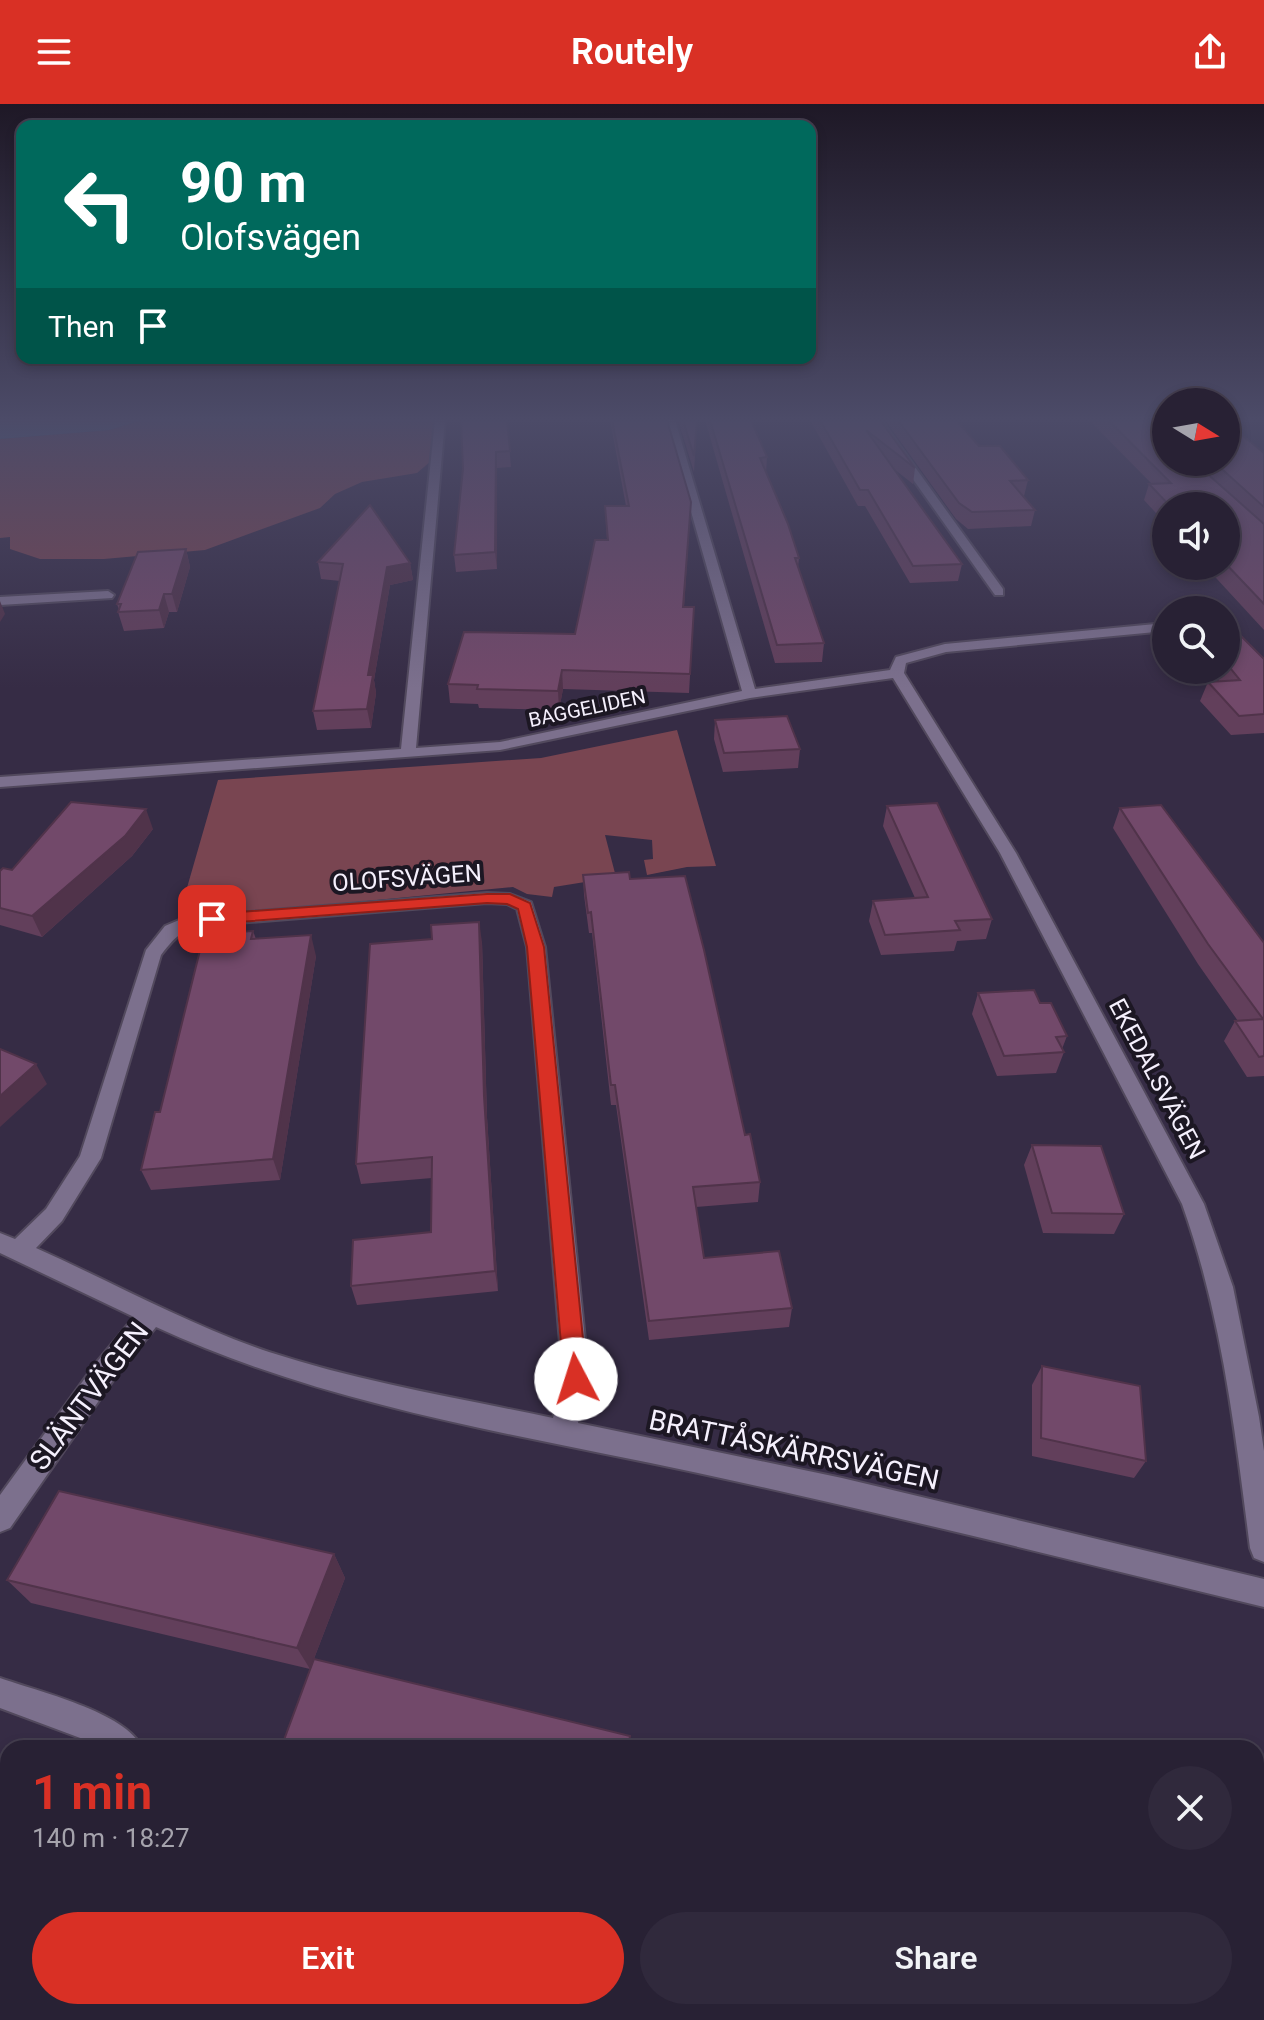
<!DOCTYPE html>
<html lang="en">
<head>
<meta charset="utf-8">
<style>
	:root { --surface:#282134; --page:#30293c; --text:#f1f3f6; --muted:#a5a3ac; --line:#443e4f; --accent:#d93025 }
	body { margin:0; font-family:Roboto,sans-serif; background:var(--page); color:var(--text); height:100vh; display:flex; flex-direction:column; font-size:30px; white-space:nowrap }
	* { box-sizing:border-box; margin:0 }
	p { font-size:26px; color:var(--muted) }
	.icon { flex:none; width:44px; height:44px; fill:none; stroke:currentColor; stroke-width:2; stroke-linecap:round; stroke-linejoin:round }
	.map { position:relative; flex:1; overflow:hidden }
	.details { position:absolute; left:0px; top:1636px; width:1264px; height:280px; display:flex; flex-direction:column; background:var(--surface); border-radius:24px 24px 0 0; box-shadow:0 4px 12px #0003,0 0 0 2px var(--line) }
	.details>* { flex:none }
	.banner { position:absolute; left:16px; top:16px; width:800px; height:244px; border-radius:16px; box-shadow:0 4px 12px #0003,0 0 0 2px var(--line); background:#00695c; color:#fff; overflow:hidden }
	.needle { width:52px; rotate:101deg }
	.controls { position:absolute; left:1152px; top:284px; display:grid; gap:16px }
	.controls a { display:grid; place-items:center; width:88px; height:88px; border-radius:50%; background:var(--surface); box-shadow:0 4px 12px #0003,0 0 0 2px var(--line); font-size:40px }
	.pin { position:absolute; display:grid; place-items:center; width:68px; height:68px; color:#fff; margin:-34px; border-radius:16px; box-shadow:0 4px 12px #0006 }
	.me { position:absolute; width:88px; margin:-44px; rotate:355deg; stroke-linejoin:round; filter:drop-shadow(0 0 6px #0008) }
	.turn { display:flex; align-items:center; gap:28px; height:168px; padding:0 32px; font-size:36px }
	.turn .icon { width:104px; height:104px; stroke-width:2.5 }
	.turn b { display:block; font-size:56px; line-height:68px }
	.then { display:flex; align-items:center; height:76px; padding:0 32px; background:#0003; gap:16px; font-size:30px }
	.round { display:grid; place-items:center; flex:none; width:84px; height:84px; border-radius:42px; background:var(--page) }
	.headline { display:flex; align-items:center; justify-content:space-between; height:136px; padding:0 32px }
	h1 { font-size:48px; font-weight:600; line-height:60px; color:var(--accent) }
	.button { display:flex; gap:16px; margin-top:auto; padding:16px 32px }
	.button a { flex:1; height:92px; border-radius:48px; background:var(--accent); color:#fff; font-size:32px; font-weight:600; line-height:92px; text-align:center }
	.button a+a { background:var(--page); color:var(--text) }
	header { display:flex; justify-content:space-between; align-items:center; height:104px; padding:0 32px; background:var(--accent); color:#fff; font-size:36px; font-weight:600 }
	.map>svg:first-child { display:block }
</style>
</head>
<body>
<header><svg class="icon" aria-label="menu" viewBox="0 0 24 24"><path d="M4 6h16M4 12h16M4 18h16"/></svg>Routely<svg class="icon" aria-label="share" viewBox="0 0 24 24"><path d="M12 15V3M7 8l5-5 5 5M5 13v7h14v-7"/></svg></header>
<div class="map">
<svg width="1264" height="1916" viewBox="0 0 1264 1916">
	<rect width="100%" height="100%" fill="#362c45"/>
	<g fill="#794551">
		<path d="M142,316H434L431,357L417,369L362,378L335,390L320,404L205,446L104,455H40L10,445V433L0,434V335L110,326Z"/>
		<path d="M677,626L716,762L687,763L647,771L644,756L653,755L652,736L605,731L616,773L554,783L552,793L527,790L513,783L178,815L218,676L541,654Z"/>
	</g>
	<path fill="#417090" d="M0,316H142L110,326L0,335Z"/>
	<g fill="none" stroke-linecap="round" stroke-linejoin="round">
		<g stroke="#52495d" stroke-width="4">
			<g id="minor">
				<path d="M435,316H445L416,644L500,638L742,587L665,316H675L755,585L890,566L896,553L945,540L1166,519V527L946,548L906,559L904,569L1016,749L1204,1100L1233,1183L1259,1313L1264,1347V1458L1254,1454L1250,1444C1235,1327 1222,1212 1182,1100L1000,749L893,574L750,594L500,646L0,683V673L401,645Z"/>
				<path d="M871,316H881L1003,485V491H995Z"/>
				<path d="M108,487L114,491L112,494L0,501V493Z"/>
				<path d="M487,789L510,790L531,798L545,843L589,1275L578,1319L842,1374L1264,1475V1503C1076,1457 888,1410 698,1369C515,1330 327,1302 156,1223L114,1275L10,1424L0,1428V1391L96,1259L134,1213L0,1149V1129L15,1135L46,1105L80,1052L146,846L165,822L186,813ZM487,799L507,800L517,805L527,843L563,1275L553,1314C458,1294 361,1278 269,1248C189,1221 114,1179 36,1144L62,1117L101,1054L161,851C178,829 183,825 212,821Z"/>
				<path d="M0,1574C36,1587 127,1608 142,1644H100L91,1638L0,1604Z"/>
				<path d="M404,1908H447L450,1916H407Z"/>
			</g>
		</g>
		<use href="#minor" fill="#7c708d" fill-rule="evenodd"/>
	</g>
	<g fill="#623f5b">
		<path d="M507,316L511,363L497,364V465L456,468L454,451Z"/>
		<path d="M610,316H667L691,398L684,503H694L689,589L563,585L559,606L479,604L478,600L450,599L448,580L575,530L607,436L605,402H626Z"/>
		<path d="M678,316H697L694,368Z"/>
		<path d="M705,316H751L767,353L766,369L799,454L798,463L824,539L822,558L775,559Z"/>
		<path d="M810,316H880L915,364L913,380L894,365L962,460L958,477L910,479L865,402H858Z"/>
		<path d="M885,316H956L979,342L1028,376L1024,392H1023L1035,406L1031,422L968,425L956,415Z"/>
		<path d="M1089,316H1166V358H1226L1264,349V526L1205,462H1226V402H1166V420L1144,396L1149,380L1151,379Z"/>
		<path d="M186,445L190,463L177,508H169L164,524L124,527L118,508L119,506L117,500Z"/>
		<path d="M318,458L410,459L413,476L390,481L374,576L376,589L371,624L317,626L313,607L340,477L321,475Z"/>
		<path d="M1226,517L1264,555V629L1231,631L1200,597L1208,578L1219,577L1210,566H1226Z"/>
		<path d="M715,616L800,645L798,664L723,668L714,635Z"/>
		<path d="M887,702L992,815L986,835L957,837L954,847L881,851L869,817L873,797L915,794L883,722Z"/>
		<path d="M1120,704L1264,839V972L1247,973L1224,937L1235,917H1238L1198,860L1113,724Z"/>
		<path d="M153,725L132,752L42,833L0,821V767L12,766Z"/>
		<path d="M583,771L630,775L745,1031L760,1078L758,1098L696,1103L704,1154L792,1204L789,1223L649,1236L616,1001H611L592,829H589L584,791Z"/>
		<path d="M253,827L256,835L316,852L280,1076L151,1086L141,1066L160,1008Z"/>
		<path d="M482,838L487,1013L498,1187L357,1201L351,1182L431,1128L432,1074L361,1080L356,1060Z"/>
		<path d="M978,889L1040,899L1067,932L1062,945L1064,948L1056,969L997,972L972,910Z"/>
		<path d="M1032,1041L1124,1110L1114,1130L1043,1129L1024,1061Z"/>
		<path d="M1042,1262L1146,1357L1134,1374L1032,1352V1281Z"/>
		<path d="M334,1450L345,1474L310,1565L31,1499L7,1476Z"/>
		<path d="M605,1908H999V1916H625L606,1911Z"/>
	</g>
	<g fill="#50334a">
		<path d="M496,348L497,364V465L495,448Z"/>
		<path d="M186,445L190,463L177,508L172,490Z"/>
		<path d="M410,459L413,476L390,481L374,576L376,589L371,624L367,605L368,571L387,463Z"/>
		<path d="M164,490L169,508L164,524L159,506Z"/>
		<path d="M0,497L5,510L0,518Z"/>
		<path d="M562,566L563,585L559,606L558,587Z"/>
		<path d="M146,705L153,725L132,752L42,833L32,812Z"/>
		<path d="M479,818L482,838L487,1013L498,1187L495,1167L484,992Z"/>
		<path d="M311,831L316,852L280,1076L273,1055Z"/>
		<path d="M36,960L47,980L0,1023V992Z"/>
		<path d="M334,1450L345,1474L310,1565L297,1544Z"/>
		<path d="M88,1908H103L106,1916H91Z"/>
	</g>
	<g fill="#72496a" stroke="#50334a" stroke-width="2">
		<path d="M461,316H507L510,347L496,348L495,448L454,451L463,365Z"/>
		<path d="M612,316H667L691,398L683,503H694L690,570L562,566L558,587L477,585L478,581L448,580L464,528L575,530L595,436H608L605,402H629Z"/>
		<path d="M683,316H697L694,352Z"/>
		<path d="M710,316H751L767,353L760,354L788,420L799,454H795L824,539L777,541Z"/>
		<path d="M820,316H880L915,364L866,326L962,460L913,462L868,386H860Z"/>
		<path d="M898,316H956L979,342H1000L1028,376L1010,377L1035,406L972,408L959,399Z"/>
		<path d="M1108,316H1149L1166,331V358H1194L1264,420V500L1226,460V402H1170L1149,380L1171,379Z"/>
		<path d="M1226,318L1264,349V403L1214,358H1226Z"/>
		<path d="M370,401L410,459L387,463L368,571H373L367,605L313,607L343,460L318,458Z"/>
		<path d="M186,445L172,490H164L159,506L118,508L121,500H117L138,448Z"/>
		<path d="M1226,517L1264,555V610L1239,612L1208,578L1240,576L1226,559Z"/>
		<path d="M787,612L800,645L724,649L715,616Z"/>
		<path d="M71,698L146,705L125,732L32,812L0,804V767L3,764L12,766Z"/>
		<path d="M937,699L992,815L955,817L960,826L885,831L873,797L928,793L887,702Z"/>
		<path d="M1161,701L1264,839V952L1259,953L1235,917L1263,915L1208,840L1120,704Z"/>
		<path d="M629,768L630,775L685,772L704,846L745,1031L750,1030L760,1078L693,1083L704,1154L779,1147L792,1204L649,1217L615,981H611L591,808L588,809L583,771Z"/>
		<path d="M479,818L484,992L495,1167L351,1182L353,1136L431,1128L432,1053L356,1060L370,840L432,835L431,821Z"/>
		<path d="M253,827L251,835L311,831L273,1055L141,1066L155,1008H160L204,830Z"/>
		<path d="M1034,886L1040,899H1051L1067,932L1056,933L1064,948L1004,952L978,889Z"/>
		<path d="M0,945L36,960L0,992Z"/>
		<path d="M1032,1041L1101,1042L1124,1110L1052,1109Z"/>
		<path d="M1042,1262L1140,1282L1146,1357L1041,1334Z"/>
		<path d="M59,1387L334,1450L297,1544L7,1476Z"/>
		<path d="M314,1555L630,1632L628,1644H281Z"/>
		<path d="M77,1908H88L91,1916H68Z"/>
		<path d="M624,1908H999V1916H653Z"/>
	</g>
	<linearGradient id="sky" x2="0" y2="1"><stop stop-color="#1e1826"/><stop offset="0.54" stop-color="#4c4b68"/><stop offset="1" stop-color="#4c4b68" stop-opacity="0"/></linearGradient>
	<rect width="1264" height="584" fill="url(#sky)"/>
	<path fill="#d93025" stroke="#8d1f18" stroke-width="2" d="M487,790H510L530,799L544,843L587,1275L584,1283L576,1286L568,1283L564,1275L527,843L518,805L507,800L487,799L212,820L204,815L212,810Z"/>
	<g text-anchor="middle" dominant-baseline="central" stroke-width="8" stroke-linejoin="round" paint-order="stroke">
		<g font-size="20" fill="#f5f0fd" stroke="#1c1723">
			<text transform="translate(587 604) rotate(-12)">BAGGELIDEN</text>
		</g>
		<g font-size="24" fill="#f5f0fd" stroke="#1c1723">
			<text transform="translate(407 774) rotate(-4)">OLOFSVÄGEN</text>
			<text transform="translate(1157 975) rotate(62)">EKEDALSVÄGEN</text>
		</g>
		<g font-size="28" fill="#f5f0fd" stroke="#1c1723">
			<text transform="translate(89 1292) rotate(-53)">SLÄNTVÄGEN</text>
			<text transform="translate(794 1346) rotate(12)">BRATTÅSKÄRRSVÄGEN</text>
		</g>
	</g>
</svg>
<div class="controls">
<a><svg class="needle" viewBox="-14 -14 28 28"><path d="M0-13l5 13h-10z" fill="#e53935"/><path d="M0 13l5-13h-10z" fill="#a5a3ac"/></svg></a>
<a><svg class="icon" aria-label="sound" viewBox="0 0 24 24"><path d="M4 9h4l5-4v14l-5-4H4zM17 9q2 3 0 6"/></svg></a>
<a><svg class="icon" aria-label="search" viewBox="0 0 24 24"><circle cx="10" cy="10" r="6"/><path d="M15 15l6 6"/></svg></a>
</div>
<div class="pin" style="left:212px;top:815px;background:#d93025"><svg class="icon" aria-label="arrive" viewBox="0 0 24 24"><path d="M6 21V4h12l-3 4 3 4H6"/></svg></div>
<svg class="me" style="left:576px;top:1275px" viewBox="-20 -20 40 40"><circle r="19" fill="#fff"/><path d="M0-13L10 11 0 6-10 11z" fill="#d93025"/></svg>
<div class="banner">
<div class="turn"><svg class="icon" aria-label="left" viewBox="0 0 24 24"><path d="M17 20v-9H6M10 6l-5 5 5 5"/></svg><div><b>90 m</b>Olofsvägen</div></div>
<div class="then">Then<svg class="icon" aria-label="arrive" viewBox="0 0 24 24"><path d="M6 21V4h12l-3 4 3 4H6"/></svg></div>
</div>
<section class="details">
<div class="headline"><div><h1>1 min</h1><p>140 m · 18:27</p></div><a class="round"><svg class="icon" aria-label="close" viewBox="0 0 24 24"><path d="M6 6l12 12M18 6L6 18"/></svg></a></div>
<div class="button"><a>Exit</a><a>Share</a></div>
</section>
</div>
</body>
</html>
